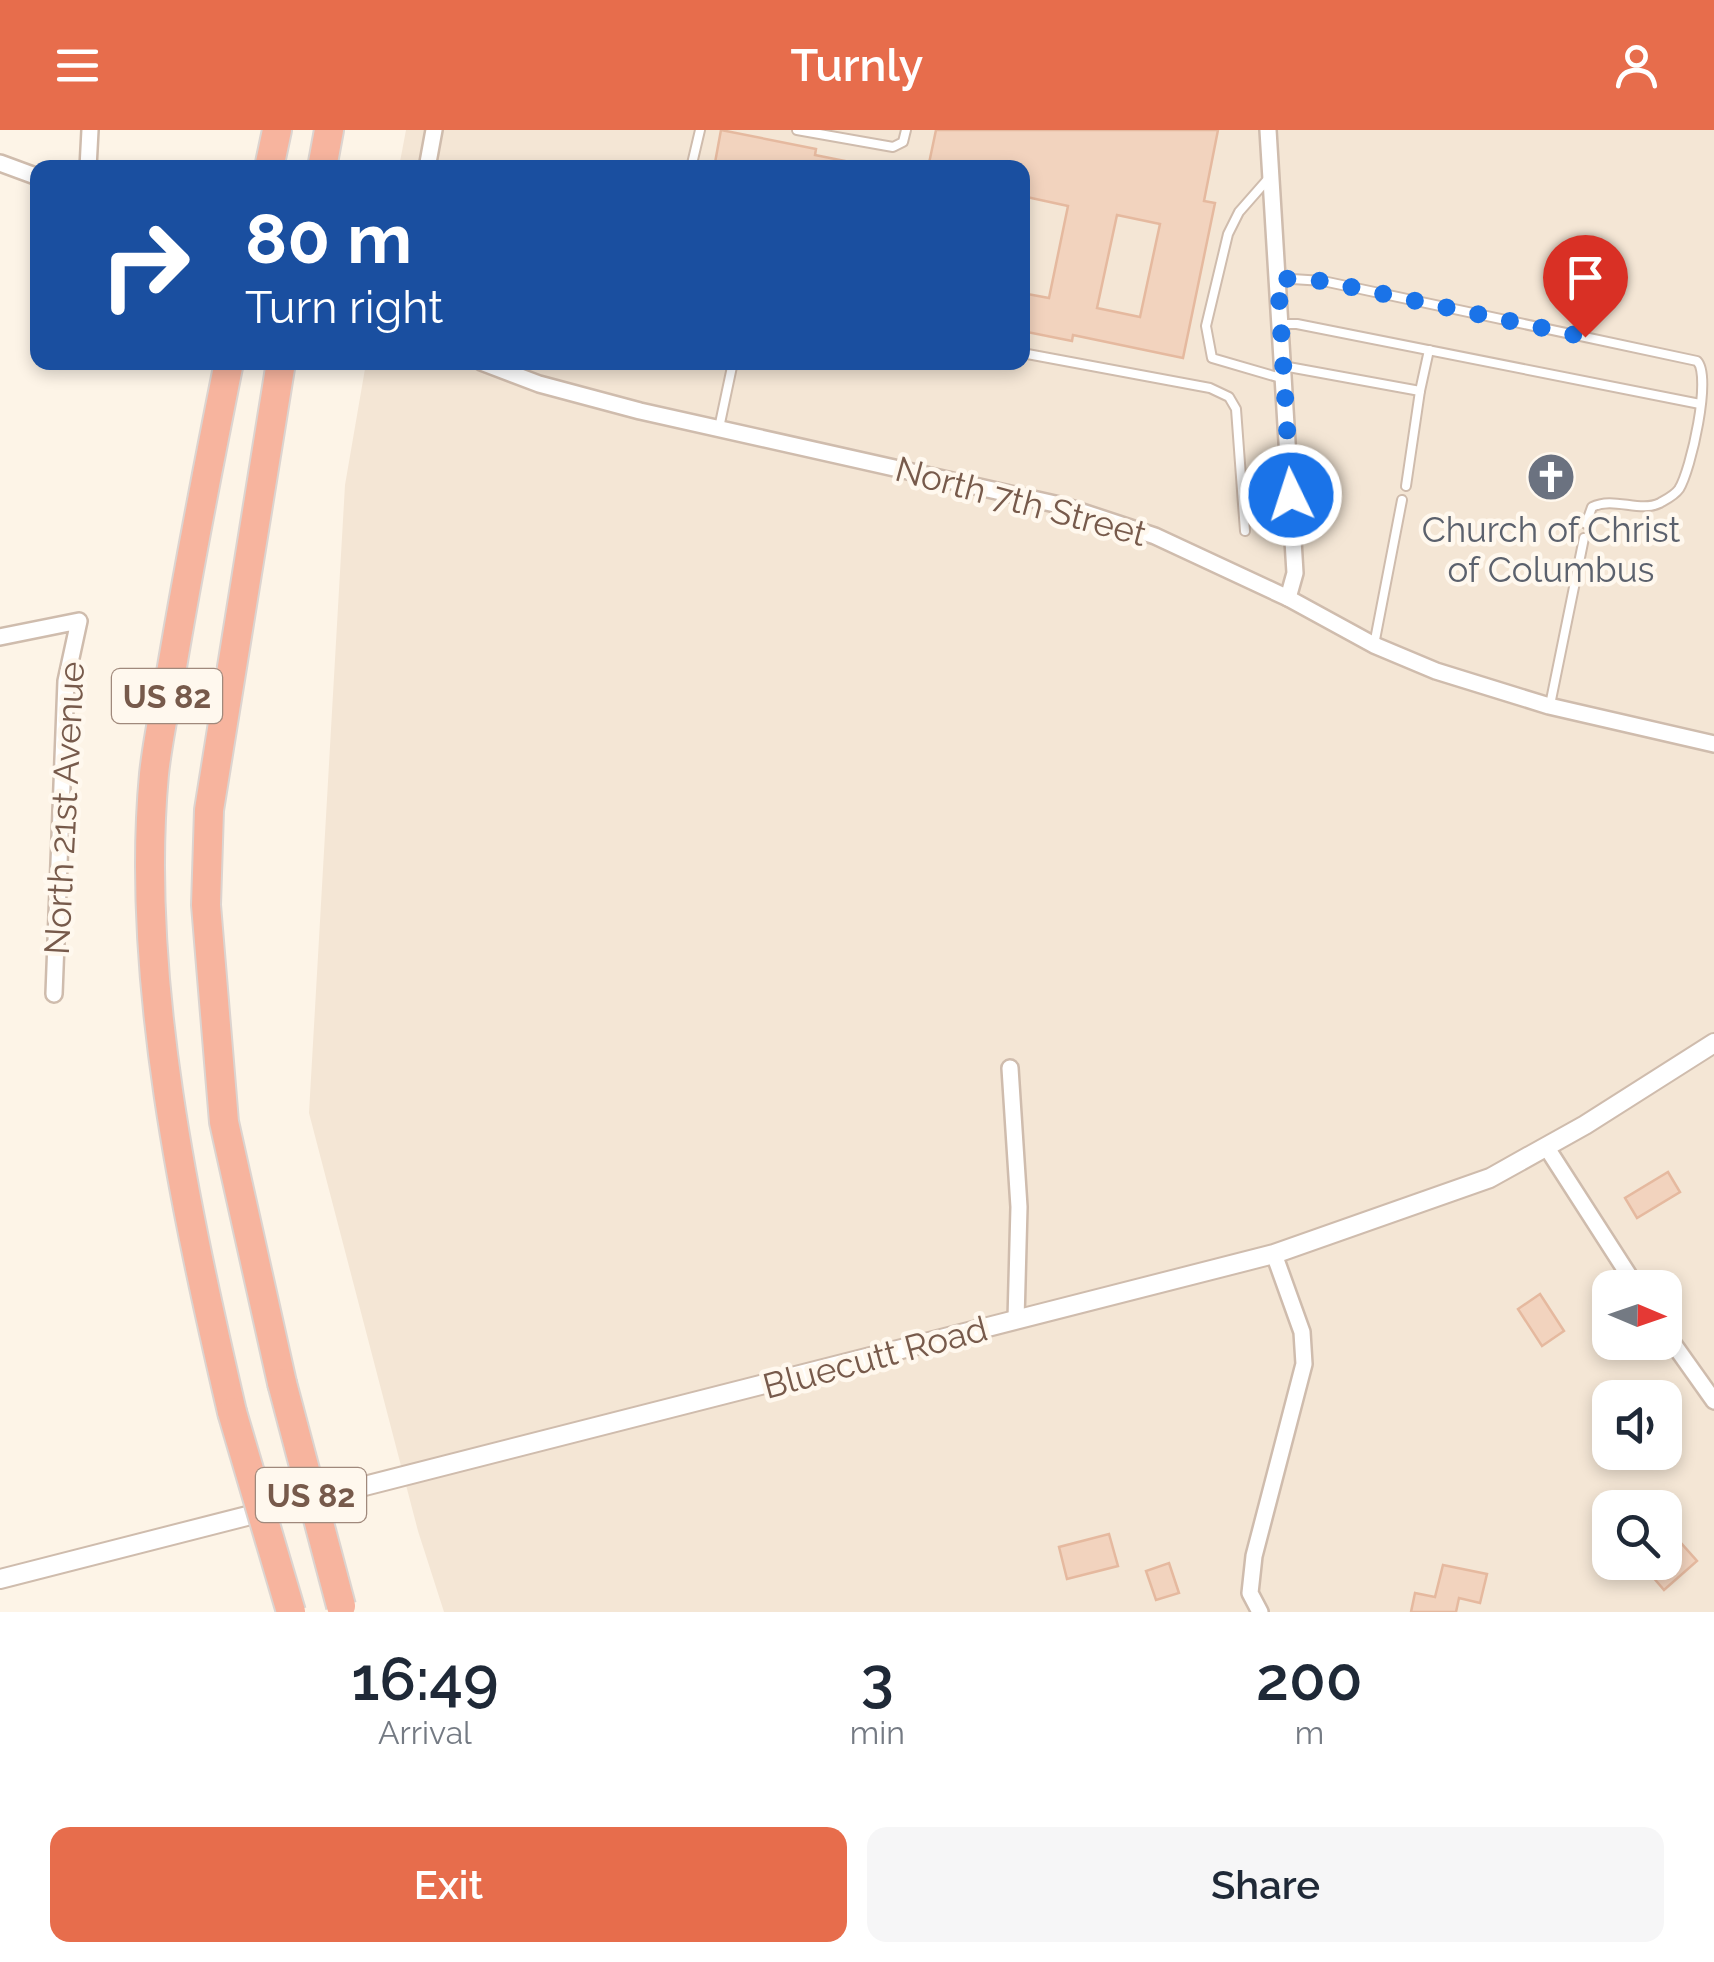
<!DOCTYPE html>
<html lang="en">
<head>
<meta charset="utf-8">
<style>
	:root { --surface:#fff; --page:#f6f6f7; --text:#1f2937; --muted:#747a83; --accent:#e76d4c }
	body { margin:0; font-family:Raleway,sans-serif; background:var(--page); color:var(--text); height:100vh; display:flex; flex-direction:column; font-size:38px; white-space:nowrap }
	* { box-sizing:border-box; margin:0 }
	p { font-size:32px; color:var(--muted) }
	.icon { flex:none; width:55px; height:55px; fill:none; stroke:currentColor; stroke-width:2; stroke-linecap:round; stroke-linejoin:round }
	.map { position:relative; height:1482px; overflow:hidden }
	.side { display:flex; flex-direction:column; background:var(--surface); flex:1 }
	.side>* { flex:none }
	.hud { position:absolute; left:30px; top:30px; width:1000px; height:210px; border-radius:20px; box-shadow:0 5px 15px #0003; background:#1a4fa0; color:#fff; overflow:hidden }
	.needle { width:65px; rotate:92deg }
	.tools { position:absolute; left:1592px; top:1140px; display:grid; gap:20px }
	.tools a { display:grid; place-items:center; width:90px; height:90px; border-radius:20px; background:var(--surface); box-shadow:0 5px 15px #0003; font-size:50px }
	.pin { position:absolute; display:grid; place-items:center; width:85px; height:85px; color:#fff; margin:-102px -42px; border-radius:50% 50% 50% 0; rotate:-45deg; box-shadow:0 0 10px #0007 }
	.pin .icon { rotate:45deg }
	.me { position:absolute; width:110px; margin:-55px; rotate:356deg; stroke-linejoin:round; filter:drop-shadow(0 0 8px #0008) }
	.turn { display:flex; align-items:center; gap:35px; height:210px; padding:0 50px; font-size:45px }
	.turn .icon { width:130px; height:130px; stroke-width:2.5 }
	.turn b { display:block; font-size:70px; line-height:85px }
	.eta { display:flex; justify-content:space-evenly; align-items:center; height:170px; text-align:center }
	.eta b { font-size:60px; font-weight:600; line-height:70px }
	.action { display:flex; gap:20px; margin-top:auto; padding:20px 50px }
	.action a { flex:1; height:115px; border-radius:20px; background:var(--accent); color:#fff; font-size:40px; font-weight:600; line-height:115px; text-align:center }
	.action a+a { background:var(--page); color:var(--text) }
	header { display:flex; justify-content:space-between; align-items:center; height:130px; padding:0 50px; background:var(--accent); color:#fff; font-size:45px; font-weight:600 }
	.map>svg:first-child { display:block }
</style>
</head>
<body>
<header><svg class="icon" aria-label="menu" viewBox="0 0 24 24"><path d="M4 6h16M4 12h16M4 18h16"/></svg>Turnly<svg class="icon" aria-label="person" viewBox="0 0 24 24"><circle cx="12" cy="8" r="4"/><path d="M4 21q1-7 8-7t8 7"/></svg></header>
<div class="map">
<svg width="1714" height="1482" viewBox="0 0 1714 1482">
	<rect width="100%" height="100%" fill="#fdf4e7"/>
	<path fill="#f4e6d5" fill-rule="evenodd" d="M406,0H1714V1482H444L418,1401L309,983L345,355L366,233L1022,232V38L399,37ZM1610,1158H1665V1212H1610ZM1610,1268H1665V1322H1610ZM1610,1378H1665V1432H1610Z"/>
	<g fill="#f2d3be" stroke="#e5b99f" stroke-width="2.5" fill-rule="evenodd">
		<path d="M721,0L816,19L815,25L845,31L844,38H714Z"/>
		<path d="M936,0H1218L1204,71L1215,73L1183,228L1073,205L1072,211L1022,201V163L1049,168L1068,76L1022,66V38H928ZM1117,85L1160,94L1140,187L1097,178Z"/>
		<path d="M1668,1042L1680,1062L1637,1088L1625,1068Z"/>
		<path d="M1540,1164L1564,1201L1542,1216L1518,1179Z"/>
		<path d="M1665,1395L1697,1431L1664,1460L1640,1432H1665Z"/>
		<path d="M1109,1404L1118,1436L1067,1449L1059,1417Z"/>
		<path d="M1169,1433L1179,1463L1156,1470L1146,1441Z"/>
		<path d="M1443,1435L1487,1444L1480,1473L1459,1468L1456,1482H1411L1415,1463L1435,1467Z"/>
	</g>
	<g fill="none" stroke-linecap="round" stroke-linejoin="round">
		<g stroke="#cfbcad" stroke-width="12">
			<g id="service">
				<path d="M797,0L893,17L903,12L906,0"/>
				<path d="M691,38L700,0"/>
				<path d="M1268,49L1239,82L1228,104L1206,196L1212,228L1284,249"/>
				<path d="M1277,148L1323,151L1697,231C1712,246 1691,340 1679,359C1675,365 1667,369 1660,373C1639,383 1614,366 1592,377L1586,394"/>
				<path d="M1280,194H1297L1700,274"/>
				<path d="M1022,223L1210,258L1229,267L1236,279L1245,401"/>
				<path d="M1283,236L1420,261L1429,220"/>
				<path d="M719,298L733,232"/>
				<path d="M1406,356L1420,261"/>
				<path d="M1374,515L1402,370"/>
				<path d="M1550,575L1584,408"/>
			</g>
		</g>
		<g stroke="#cfbcad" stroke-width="20">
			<g id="minor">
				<path d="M1268,0L1295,443L1288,468"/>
				<path d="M0,33L38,47"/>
				<path d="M88,38L90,0"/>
				<path d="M427,38L434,0"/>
				<path d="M481,232L539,254L640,281L1064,376L1155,406L1288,468L1374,515L1436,541L1549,576L1714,614"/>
				<path d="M0,507L79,491L66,551L54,864"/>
				<path d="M1010,938L1019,1077L1016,1190"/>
				<path d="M1547,1018L1637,1158"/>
				<path d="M1665,1202L1714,1271"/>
				<path d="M1260,1482L1250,1463L1254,1426L1304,1234L1302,1202L1274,1124"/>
			</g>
		</g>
		<g stroke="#cfbcad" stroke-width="22">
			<path id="tertiary" d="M0,1449L1274,1124L1490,1048L1585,995L1714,913"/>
		</g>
		<g stroke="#dcd4d0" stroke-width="32">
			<g id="motorway">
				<path d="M269,38L277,0"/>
				<path d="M322,38L329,0"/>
				<path d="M229,232C209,332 190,431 173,531C167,568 158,606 154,644C135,848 186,1083 232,1282"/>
				<path d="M281,232L209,680L206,775L224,992L282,1253"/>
			</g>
		</g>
		<use href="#service" stroke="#fff" stroke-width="8"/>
		<use href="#minor" stroke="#fff" stroke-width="15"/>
		<use href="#tertiary" stroke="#fff" stroke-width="18"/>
		<use href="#motorway" stroke="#f7b49e" stroke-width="28"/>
		<g stroke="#dcd4d0" stroke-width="32" stroke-linecap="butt">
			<g id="motorway-bridge">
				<path d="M282,1253L341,1476"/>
				<path d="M232,1282L291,1482"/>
			</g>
		</g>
		<use href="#motorway-bridge" stroke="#f7b49e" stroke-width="28"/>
	</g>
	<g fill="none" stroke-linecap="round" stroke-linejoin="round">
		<path stroke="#1a73e8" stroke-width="18" stroke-dasharray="0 32.4" d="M1291,365L1278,148L1323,151L1585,207"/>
	</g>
	<defs>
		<g id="church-disc" transform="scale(2.5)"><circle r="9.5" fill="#6b7280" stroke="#fff8ee"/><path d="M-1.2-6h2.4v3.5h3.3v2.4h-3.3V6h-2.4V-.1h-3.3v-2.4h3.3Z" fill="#fff"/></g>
	</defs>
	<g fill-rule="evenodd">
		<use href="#church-disc" x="1551" y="347"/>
	</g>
	<g text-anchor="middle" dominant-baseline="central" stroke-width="9" stroke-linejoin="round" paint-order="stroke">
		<g fill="#fff8ee" stroke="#a0897c" stroke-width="2.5">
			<rect x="112" y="539" width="110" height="54" rx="8"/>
			<rect x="256" y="1338" width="110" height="54" rx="8"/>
		</g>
		<g font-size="32" font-weight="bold" fill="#775a4b">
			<text x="167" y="566">US 82</text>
			<text x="311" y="1365">US 82</text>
		</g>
		<g font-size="35" fill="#775a4b" stroke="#fff8ee">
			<text transform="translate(1021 371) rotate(15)">North 7th Street</text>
			<text transform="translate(64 678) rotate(-87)">North 21st Avenue</text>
			<text transform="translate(875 1227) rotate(-15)">Bluecutt Road</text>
		</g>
		<g font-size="35" fill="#5b616d" stroke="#fff8ee">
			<text x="1551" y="399">Church of Christ<tspan x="1551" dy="40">of Columbus</tspan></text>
		</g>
	</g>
</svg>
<div class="tools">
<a><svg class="needle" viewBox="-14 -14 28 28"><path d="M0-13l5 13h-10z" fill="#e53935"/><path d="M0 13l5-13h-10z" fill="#747a83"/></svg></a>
<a><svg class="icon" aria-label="sound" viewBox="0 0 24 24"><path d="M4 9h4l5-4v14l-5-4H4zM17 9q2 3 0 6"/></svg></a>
<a><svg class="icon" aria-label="search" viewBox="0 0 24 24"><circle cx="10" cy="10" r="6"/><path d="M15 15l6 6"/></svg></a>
</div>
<div class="pin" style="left:1585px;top:207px;background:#d93025"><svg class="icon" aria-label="arrive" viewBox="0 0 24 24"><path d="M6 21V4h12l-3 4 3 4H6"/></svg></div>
<svg class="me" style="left:1291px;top:365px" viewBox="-20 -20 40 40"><circle r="17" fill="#1a73e8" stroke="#fff" stroke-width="3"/><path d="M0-11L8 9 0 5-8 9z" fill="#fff"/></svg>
<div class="hud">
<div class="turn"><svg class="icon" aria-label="right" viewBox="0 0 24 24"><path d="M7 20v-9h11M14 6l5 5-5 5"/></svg><div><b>80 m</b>Turn right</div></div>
</div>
</div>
<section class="side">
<div class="eta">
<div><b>16:49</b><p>Arrival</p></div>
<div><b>3</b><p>min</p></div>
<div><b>200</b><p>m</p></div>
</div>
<div class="action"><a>Exit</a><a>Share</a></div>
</section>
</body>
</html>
